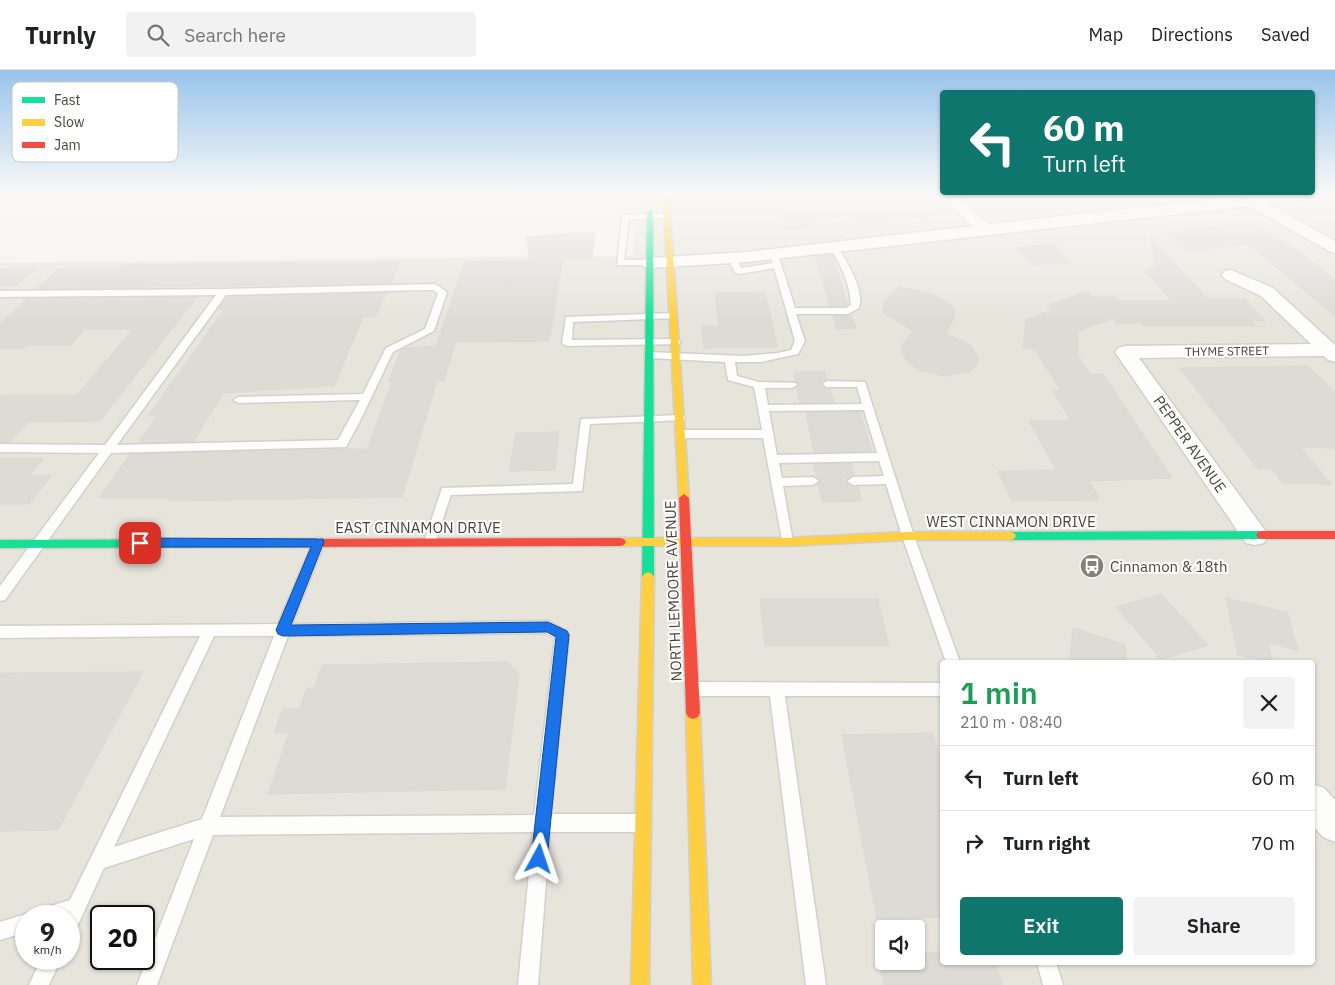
<!DOCTYPE html>
<html lang="en">
<head>
<meta charset="utf-8">
<style>
	:root { --surface:#fff; --page:#f2f2f2; --text:#202124; --muted:#757577; --line:#e0e0e0; --accent:#0f766e }
	body { margin:0; font-family:"IBM Plex Sans",sans-serif; background:var(--page); color:var(--text); height:100vh; display:flex; flex-direction:column; font-size:19px; white-space:nowrap }
	* { box-sizing:border-box; margin:0 }
	p { font-size:16px; color:var(--muted) }
	.icon { flex:none; width:28px; height:28px; fill:none; stroke:currentColor; stroke-width:2; stroke-linecap:round; stroke-linejoin:round }
	.map { position:relative; flex:1; overflow:hidden }
	.drawer { position:absolute; left:940px; top:590px; width:375px; height:305px; display:flex; flex-direction:column; background:var(--surface); border-radius:5px; box-shadow:0 1px 4px #0004 }
	.drawer>* { flex:none }
	.top-card { position:absolute; left:940px; top:20px; width:375px; height:105px; border-radius:5px; box-shadow:0 1px 4px #0004; background:#0f766e; color:#fff; overflow:hidden }
	.tools { position:absolute; left:875px; top:850px; display:grid; gap:10px }
	.tools a { display:grid; place-items:center; width:50px; height:50px; border-radius:5px; background:var(--surface); box-shadow:0 1px 4px #0004; font-size:25px }
	.speed { position:absolute; left:15px; top:835px; display:flex; gap:10px; font-size:25px; font-weight:700; text-align:center }
	.speed>* { display:grid; place-content:center; width:65px; height:65px; border-radius:50%; background:var(--surface); box-shadow:0 1px 4px #0004; line-height:1 }
	.speed small { font-size:12px; font-weight:400 }
	.speed .limit { border:2px solid #111; border-radius:8px; background:#fff; color:#111 }
	.pin { position:absolute; display:grid; place-items:center; width:42px; height:42px; color:#fff; margin:-21px; border-radius:10px; box-shadow:0 2px 8px #0006 }
	.me { position:absolute; width:55px; margin:-28px; rotate:5deg; stroke-linejoin:round; filter:drop-shadow(0 0 4px #0008) }
	.turn { display:flex; align-items:center; gap:18px; height:105px; padding:0 20px; font-size:22px }
	.turn .icon { width:65px; height:65px; stroke-width:2.5 }
	.turn b { display:block; font-size:35px; line-height:42px }
	.round { display:grid; place-items:center; flex:none; width:52px; height:52px; border-radius:5px; background:var(--page) }
	.overview { display:flex; align-items:center; justify-content:space-between; height:85px; padding:0 20px }
	h1 { font-size:30px; font-weight:600; line-height:38px; color:#1e9e55 }
	.action { display:flex; gap:10px; margin-top:auto; padding:10px 20px }
	.action a { flex:1; height:58px; border-radius:5px; background:var(--accent); color:#fff; font-size:20px; font-weight:600; line-height:58px; text-align:center }
	.action a+a { background:var(--page); color:var(--text) }
	ul { padding:0; list-style:none }
	li { display:flex; align-items:center; gap:15px; height:65px; padding:0 20px; border-top:1px solid var(--line) }
	li div { flex:1 }
	li b { display:block; font-size:19px }
	li em { font-style:normal }
	header { display:flex; align-items:center; gap:30px; box-sizing:border-box; height:70px; padding:0 25px; background:var(--surface); border-bottom:1px solid var(--line) }
	header strong { font-size:24px }
	nav { display:flex; gap:28px; margin-inline-start:auto; font-size:18px }
	.search { width:350px; height:45px; background:var(--page); display:flex; align-items:center; gap:12px; box-sizing:border-box; padding:0 18px; border-radius:5px; color:var(--muted); font-size:19px }
	.map>svg:first-child { display:block }
</style>
</head>
<body>
<header>
<strong>Turnly</strong>
<div class="search"><svg class="icon" aria-label="search" viewBox="0 0 24 24"><circle cx="10" cy="10" r="6"/><path d="M15 15l6 6"/></svg>Search here</div>
<nav><a>Map</a><a>Directions</a><a>Saved</a></nav>
</header>
<div class="map">
<svg width="1335" height="915" viewBox="0 0 1335 915">
	<rect width="100%" height="100%" fill="#f4f2ee"/>
	<path fill="#e7e4dc" fill-rule="evenodd" d="M637,125H1335V915H0V193L633,186ZM942,592H1312V892H942ZM26,846H69V889H26ZM101,846H144V889H101ZM884,859H916V891H884Z"/>
	<g fill="#dedbd6" stroke="#dcd9d4">
		<path d="M772,125H837L843,126L845,129L879,125H917L936,145L856,153L849,145L810,150L814,157L787,159L777,143L783,142Z"/>
		<path d="M1254,152L1288,173L1335,210V246L1248,174L1186,181L1163,162Z"/>
		<path d="M572,163H595L592,188H563L549,271L455,272L444,311H437L402,427L167,431L169,428H99L130,384L367,379L392,312H388L401,280L406,278L436,276L465,192L530,191L526,167Z"/>
		<path d="M1150,166L1208,229H1245L1265,251L1251,250L1256,256H1143L1141,253H1117L1114,248L1078,261V286L1091,305L1103,304L1172,408L1089,411L1100,430L1012,431L998,401L1056,400L1029,351L1070,350L1053,321H1061L1035,280L1023,278L1026,250L1053,239L1047,236L1086,221L1092,227H1115L1118,231H1172L1145,200L1156,196Z"/>
		<path d="M1052,174L1071,192L1034,195L1016,177Z"/>
		<path d="M831,184L848,234L845,236H830L815,186Z"/>
		<path d="M400,192L391,213L37,219L58,199H120L123,195Z"/>
		<path d="M0,199H35L16,216H0Z"/>
		<path d="M899,217L930,223L949,233L954,239L955,245L946,264L961,270L971,276L976,283L978,291L975,297L968,302L944,306L920,300L910,294L904,287L901,280L903,274L914,261L883,242L885,230Z"/>
		<path d="M765,222L777,277L704,278L702,256H719L715,223Z"/>
		<path d="M386,223L375,247H363L334,316L223,323L194,371L138,373L157,346H148L223,241L219,238L227,227Z"/>
		<path d="M197,227L100,351L28,352L10,372H0V325H77L133,259H85L71,275H28L25,278H0V254L27,229Z"/>
		<path d="M851,244L856,258L837,259L833,246Z"/>
		<path d="M1308,296L1335,322V378L1300,377L1331,414L1283,413L1272,399H1258L1180,298Z"/>
		<path d="M794,302H825L827,309L820,315L830,319L834,332L800,333L797,317L799,314L795,311Z"/>
		<path d="M806,342H860L872,381L814,382Z"/>
		<path d="M559,362L555,400L509,401L516,363Z"/>
		<path d="M0,388H44L30,405H52L29,434H0Z"/>
		<path d="M851,393L854,405L845,412L852,417H858L862,431L823,432L818,414L821,410L817,407L814,394Z"/>
		<path d="M1161,524L1208,575L1161,589L1116,537Z"/>
		<path d="M1226,528L1287,542L1298,580L1268,573L1273,592L1238,585Z"/>
		<path d="M760,529H878L889,576H765Z"/>
		<path d="M1073,558L1126,575L1125,592H1070Z"/>
		<path d="M508,592L519,605L505,719L268,724L289,663H274L283,639H299L307,618H314L322,595Z"/>
		<path d="M143,602L58,760L0,761V603Z"/>
		<path d="M933,663L942,695V847L877,849L842,665Z"/>
		<path d="M942,882V892H996L1002,915H884L878,884H884V891H916V883Z"/>
	</g>
	<g fill="none" stroke-linecap="round" stroke-linejoin="round">
		<g stroke="#d2d0cb" stroke-width="3">
			<g id="lane">
				<path d="M694,125H740L706,129Z"/>
				<path d="M667,144H670V148L629,149L624,190H650L653,191V195H617L622,145Z"/>
				<path d="M830,175H836C846,190 865,220 859,238L848,244H796L805,271L798,284L761,292H735L737,306L759,312L796,313L797,315L792,318H765L768,335L862,334L857,317H827L822,314L827,311L865,312L914,466L960,592H946L902,466L886,414L853,415L847,411L853,407L884,406L879,391L779,393L782,408L813,407L819,411L813,415L783,416L793,472L791,475H783L763,368H681L675,364L681,360H762L754,317L728,310L725,292L650,288L645,285L650,282L743,286L778,283L791,280L795,271L774,198L738,204L734,201L728,188L735,186L741,198L773,193L770,184L777,182L795,238H846L851,235C850,214 841,194 829,177ZM864,340L877,383L777,385L769,341Z"/>
				<path d="M435,214L447,222L434,261L393,282L360,351L346,377L111,383L5,530L0,531V516L99,383L0,382V374L105,375L216,225L0,227V221L223,219ZM424,220H433L438,223L425,259L386,278L363,324L238,327L233,330L238,333L360,330L338,370L117,375L226,225Z"/>
				<path d="M674,243L677,244V248L573,252L572,270L676,269L681,272L679,274L567,276L562,273L566,247Z"/>
				<path d="M680,345L684,346L685,348L684,350L590,354L582,421L451,425L434,475H426L424,472L442,418L573,414L581,349Z"/>
				<path d="M319,467L323,469L325,472L292,554L548,551L567,561L569,565L551,744H642L648,747L651,753L648,759L642,762H550L538,915H518L533,762L213,765L157,915H137L194,769L104,798L76,859L69,861V846H39L41,839L70,830L200,566L0,568V556L278,554L313,472L315,469ZM546,563L555,568L534,745L220,747L288,566ZM214,566H274L202,749L114,777Z"/>
				<path d="M692,612L942,613V626H785L826,915H806L770,626H692L687,624L685,619L687,614Z"/>
				<path d="M26,844L32,846H26V862L0,870V852Z"/>
				<path d="M41,889H61L49,915H29Z"/>
				<path d="M1037,892H1056L1063,915H1043Z"/>
			</g>
		</g>
		<g stroke="#d2d0cb" stroke-width="3">
			<g id="street">
				<path d="M939,125H955L989,154L1250,126L1316,125L1309,129L1268,134L1335,171V183L1329,181L1249,136L747,192L650,198L644,197L642,193L644,189L650,188L747,182L973,156Z"/>
				<path d="M1231,200L1273,218L1335,275V292L1328,290L1324,286L1139,288L1264,459L1268,466L1264,473L1255,475L1246,473L1115,282L1118,278L1125,276L1311,274L1261,226L1225,209L1222,205L1225,201Z"/>
				<path d="M1312,714L1324,718L1335,730V772L1323,767L1312,755Z"/>
			</g>
		</g>
		<g stroke="#d3cfc5" stroke-width="3">
			<g id="fast">
				<path d="M650,140L653,142L654,507L652,510H644L642,507L647,142Z"/>
				<path d="M1262,461L1266,462L1268,465L1266,468L1262,469L1010,470L1006,469L1004,466L1006,463L1010,462Z"/>
				<path d="M294,469L298,470L300,473L298,476L294,477L0,478V470Z"/>
			</g>
		</g>
		<g stroke="#d3cfc5" stroke-width="3">
			<g id="slow">
				<path d="M663,125H669L689,428L684,432L679,428Z"/>
				<path d="M908,462H1010L1014,463L1016,466L1014,469L1010,470H908L787,476H620L616,475L614,472L616,469L620,468H787Z"/>
				<path d="M648,502L652,504L654,507L649,915H631L642,507L644,504Z"/>
				<path d="M693,637L698,639L700,643L711,915H693L686,643L688,639Z"/>
			</g>
		</g>
		<g stroke="#d3cfc5" stroke-width="3">
			<g id="jam">
				<path d="M684,424L689,428L700,643L698,647L693,649L688,647L686,643L679,428Z"/>
				<path d="M1262,461H1335V469H1262L1258,468L1256,465L1258,462Z"/>
				<path d="M620,468L624,469L626,472L624,475L620,476L294,477L290,476L288,473L290,470L294,469Z"/>
			</g>
		</g>
		<use href="#lane" fill="#fdfdfc" fill-rule="evenodd"/>
		<use href="#street" fill="#fdfdfc" fill-rule="evenodd"/>
		<use href="#fast" fill="#16e098" fill-rule="evenodd"/>
		<use href="#slow" fill="#ffcf43" fill-rule="evenodd"/>
		<use href="#jam" fill="#f24e42" fill-rule="evenodd"/>
	</g>
	<linearGradient id="sky" x2="0" y2="1"><stop stop-color="#98c4ec"/><stop offset="0.49" stop-color="#faf9f7"/><stop offset="1" stop-color="#faf9f7" stop-opacity="0"/></linearGradient>
	<rect width="1335" height="253" fill="url(#sky)"/>
	<path fill="#1a73e8" stroke="#114b97" d="M140,468L323,469L324,472L291,555L548,552L567,561L569,565L547,789L544,794L539,797L533,794L531,789L556,567L547,562L283,566L278,564L276,560L311,477H140L134,473Z"/>
	<defs>
		<g id="bus-disc" transform="scale(1.25)"><circle r="9.5" fill="#868178" stroke="#fff"/><path d="M-5-6H5V4H4V6H2V4H-2V6H-4V4H-5ZM-3.5-4V0h7V-4ZM-3.5 1.2v1.5H-2V1.2ZM2 1.2v1.5H3.5V1.2Z" fill="#fff"/></g>
	</defs>
	<g fill-rule="evenodd">
		<use href="#bus-disc" x="1092" y="496"/>
	</g>
	<g text-anchor="middle" dominant-baseline="central" stroke-width="4" stroke-linejoin="round" paint-order="stroke">
		<g font-size="12" fill="#4b4439" stroke="#fff">
			<text transform="translate(1227 281) rotate(-1)">THYME STREET</text>
		</g>
		<g font-size="15" fill="#4b4439" stroke="#fff">
			<text transform="translate(1190 374) rotate(55)">PEPPER AVENUE</text>
			<text x="1011" y="451">WEST CINNAMON DRIVE</text>
			<text x="418" y="457">EAST CINNAMON DRIVE</text>
			<text transform="translate(673 521) rotate(-92)">NORTH LEMOORE AVENUE</text>
		</g>
		<g font-size="15" fill="#4b4439" stroke="#fff" text-anchor="start">
			<text x="1110" y="496">Cinnamon &amp; 18th</text>
		</g>
	</g>
	<rect x="12" y="12" width="166" height="80" rx="8" fill="#fff" stroke="#c9c7c4" stroke-width="1"/>
	<rect x="22" y="27" width="23" height="6" fill="#16e098"/>
	<rect x="22" y="49" width="23" height="7" fill="#ffcf43"/>
	<rect x="22" y="72" width="23" height="6" fill="#f24e42"/>
	<g font-size="14" fill="#4b4439">
		<text x="54" y="35">Fast</text>
		<text x="54" y="57">Slow</text>
		<text x="54" y="80">Jam</text>
	</g>
</svg>
<div class="tools">
<a><svg class="icon" aria-label="sound" viewBox="0 0 24 24"><path d="M4 9h4l5-4v14l-5-4H4zM17 9q2 3 0 6"/></svg></a>
</div>
<div class="speed"><div>9<small>km/h</small></div><div class="limit">20</div></div>
<div class="pin" style="left:140px;top:473px;background:#d93025"><svg class="icon" aria-label="arrive" viewBox="0 0 24 24"><path d="M6 21V4h12l-3 4 3 4H6"/></svg></div>
<svg class="me" style="left:539px;top:789px" viewBox="-20 -20 40 40"><path d="M0-17L14 15 0 8-14 15z" fill="#1a73e8" stroke="#fff" stroke-width="4"/></svg>
<div class="top-card">
<div class="turn"><svg class="icon" aria-label="left" viewBox="0 0 24 24"><path d="M17 20v-9H6M10 6l-5 5 5 5"/></svg><div><b>60 m</b>Turn left</div></div>
</div>
<section class="drawer">
<div class="overview"><div><h1>1 min</h1><p>210 m · 08:40</p></div><a class="round"><svg class="icon" aria-label="close" viewBox="0 0 24 24"><path d="M6 6l12 12M18 6L6 18"/></svg></a></div>
<ul>
<li><svg class="icon" aria-label="left" viewBox="0 0 24 24"><path d="M17 20v-9H6M10 6l-5 5 5 5"/></svg><div><b>Turn left</b></div><em>60 m</em></li>
<li><svg class="icon" aria-label="right" viewBox="0 0 24 24"><path d="M7 20v-9h11M14 6l5 5-5 5"/></svg><div><b>Turn right</b></div><em>70 m</em></li>
</ul>
<div class="action"><a>Exit</a><a>Share</a></div>
</section>
</div>
</body>
</html>
